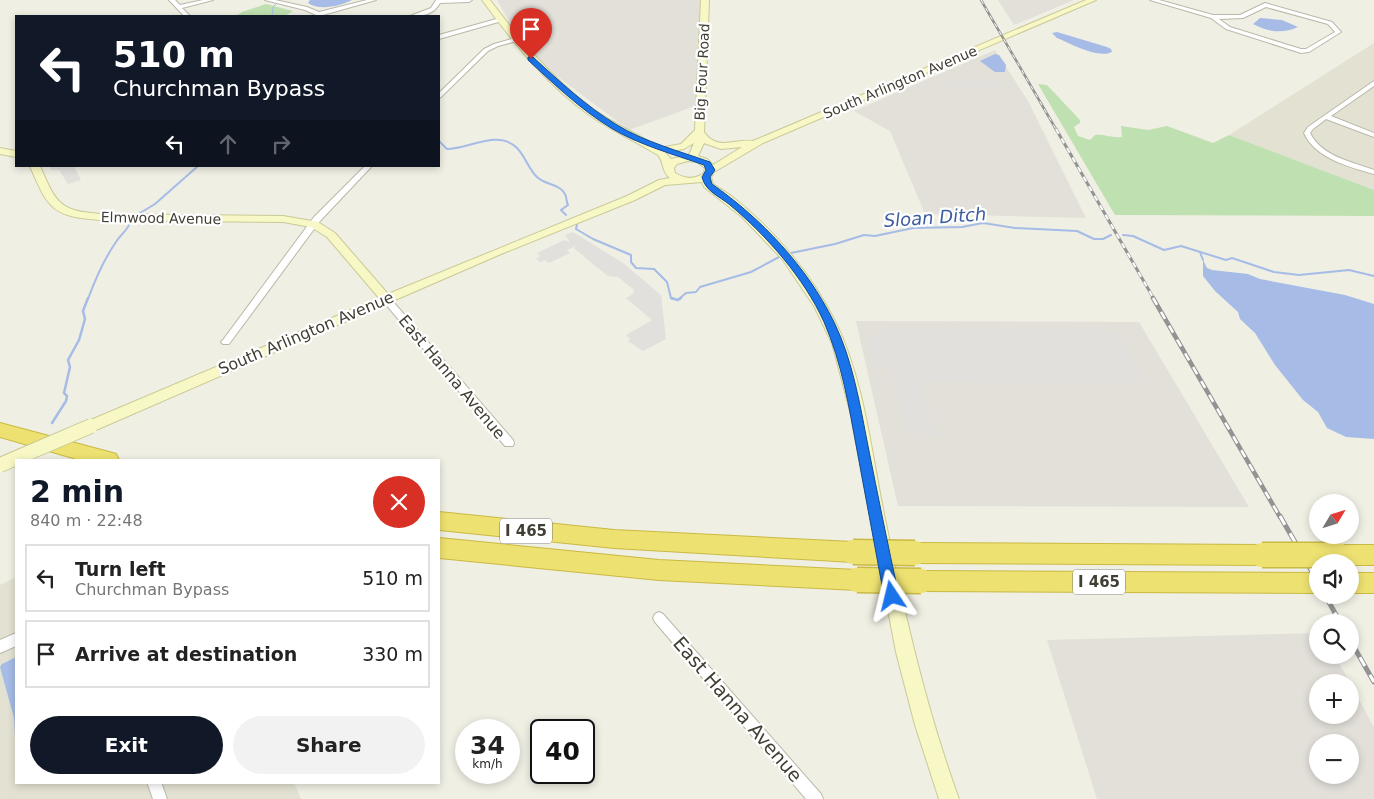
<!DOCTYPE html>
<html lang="en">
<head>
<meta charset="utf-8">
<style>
	:root { --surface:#fff; --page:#f2f2f2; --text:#222; --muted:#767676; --line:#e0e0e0; --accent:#111827 }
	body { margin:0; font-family:"DejaVu Sans",sans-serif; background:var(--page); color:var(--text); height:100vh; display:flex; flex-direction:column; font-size:19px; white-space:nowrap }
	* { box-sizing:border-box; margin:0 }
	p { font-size:16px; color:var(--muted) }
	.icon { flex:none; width:28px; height:28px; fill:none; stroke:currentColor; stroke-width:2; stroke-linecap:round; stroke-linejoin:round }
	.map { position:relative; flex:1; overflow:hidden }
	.sheet { position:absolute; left:15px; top:459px; width:425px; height:325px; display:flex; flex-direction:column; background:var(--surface); border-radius:0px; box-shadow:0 2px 8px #0003 }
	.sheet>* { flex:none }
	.guide { position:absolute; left:15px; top:15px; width:425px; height:152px; border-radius:0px; box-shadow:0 2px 8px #0003; background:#111827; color:#fff; overflow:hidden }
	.needle { width:32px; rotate:52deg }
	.tools { position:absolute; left:1309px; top:494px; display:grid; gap:10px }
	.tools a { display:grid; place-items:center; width:50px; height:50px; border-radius:50%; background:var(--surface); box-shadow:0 2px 8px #0003; font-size:25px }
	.speed { position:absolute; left:455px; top:719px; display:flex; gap:10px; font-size:25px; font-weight:700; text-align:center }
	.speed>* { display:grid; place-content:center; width:65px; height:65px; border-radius:50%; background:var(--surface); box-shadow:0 2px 8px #0003; line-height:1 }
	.speed small { font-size:12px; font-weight:400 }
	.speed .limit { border:2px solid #111; border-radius:8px; background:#fff; color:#111 }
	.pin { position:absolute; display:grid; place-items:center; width:42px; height:42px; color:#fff; margin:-51px -21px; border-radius:50% 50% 50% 0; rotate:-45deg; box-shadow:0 0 5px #0007 }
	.pin .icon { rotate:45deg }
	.me { position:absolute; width:55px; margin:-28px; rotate:350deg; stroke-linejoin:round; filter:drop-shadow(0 0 4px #0008) }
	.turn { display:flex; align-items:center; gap:18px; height:105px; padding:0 15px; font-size:22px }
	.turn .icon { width:65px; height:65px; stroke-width:2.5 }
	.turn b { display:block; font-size:35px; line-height:42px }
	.lanes { display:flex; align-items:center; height:48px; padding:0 15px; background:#0003; justify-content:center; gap:25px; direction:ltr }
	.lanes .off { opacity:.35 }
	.round { display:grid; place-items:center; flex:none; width:52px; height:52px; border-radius:26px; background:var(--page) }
	.summary { display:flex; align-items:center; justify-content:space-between; height:85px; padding:0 15px }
	h1 { font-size:30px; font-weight:800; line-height:38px; color:var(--accent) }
	.cta { display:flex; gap:10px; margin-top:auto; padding:10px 15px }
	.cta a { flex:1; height:58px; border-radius:30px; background:var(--accent); color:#fff; font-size:20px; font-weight:800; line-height:58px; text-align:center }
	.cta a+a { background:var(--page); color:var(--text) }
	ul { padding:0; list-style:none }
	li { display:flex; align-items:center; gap:15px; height:68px; margin:0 10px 8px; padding:0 5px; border:2px solid var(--line); border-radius:0px }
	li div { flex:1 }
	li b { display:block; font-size:19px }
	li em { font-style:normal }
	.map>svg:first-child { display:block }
</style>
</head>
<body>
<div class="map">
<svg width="1374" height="799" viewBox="0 0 1374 799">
	<rect width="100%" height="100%" fill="#efefe4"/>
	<g fill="#e3e2d2">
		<path d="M1374,43V190L1229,135Z"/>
		<path d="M16,577V782L294,783L301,799H0V585Z"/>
	</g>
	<g fill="#e2e0d9" fill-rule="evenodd">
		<path d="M497,0H702L695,106L629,130L550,71L519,38Z"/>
		<path d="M998,0H1074L1014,25Z"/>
		<path d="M995,50L1028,101L1086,218L925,214L890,131L854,111Z"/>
		<path d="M856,321L1139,322L1249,507L898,506Z"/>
		<path d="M1317,633L1318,655H1334L1350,682H1318V715H1350V683L1374,727V799H1097L1047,640ZM1318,742H1350V775H1318Z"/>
	</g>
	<g fill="#bfe0b0">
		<path d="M266,4L293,11L285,16H236L242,12Z"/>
		<path d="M1038,84L1047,85L1080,120V123L1074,127L1078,136L1090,140L1095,135C1104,134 1111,138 1122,137L1121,126L1148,130L1167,126L1213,143L1229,135L1374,190V216L1115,215Z"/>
	</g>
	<g fill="#e1e0dc">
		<path d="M944,80L967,83L968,80L995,81L999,88L949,87Z"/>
		<path d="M49,166H74L81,180L68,184L59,170H51Z"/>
		<path d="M573,232L623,263L661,295L666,339L643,351L628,341L630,339L626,335L652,320L626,298L633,294L634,290L618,277L608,276L594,265L574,248L578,245L567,250L570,253L549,263L545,260L540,262L536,259L540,256L537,253L564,240L570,242L565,235Z"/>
		<path d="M882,328H1107L1110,333H1118L1142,377L1138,378L1140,383L920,382L932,424L943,437H927L926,432H906L890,366H871L870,359L876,353L867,347L865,341L882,333Z"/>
	</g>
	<g fill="#a6bce6">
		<path d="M310,0H352C340,6 320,11 308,3Z"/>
		<path d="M1260,18L1282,20L1298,27C1282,34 1268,32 1253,24Z"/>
		<path d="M1057,32L1107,47L1111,49L1112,52C1097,59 1072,44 1057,38L1052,33Z"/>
		<path d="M995,54L999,55L1006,65L1005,72H995L980,61Z"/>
		<path d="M1203,260L1207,268L1212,270L1248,274L1260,279L1345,295L1374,304V439L1346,437L1327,428L1318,412L1303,400L1275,365L1255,333L1240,319L1238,312L1215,291L1203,276Z"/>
		<path d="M16,657V725L15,735L14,718L0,667L2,664Z"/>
	</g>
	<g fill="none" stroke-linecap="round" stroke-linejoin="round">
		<path stroke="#a6bce6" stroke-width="1" d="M272,16L273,7L276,4"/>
		<g stroke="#a6bce6" stroke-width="2">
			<path d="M439,141L447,149C469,149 498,129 517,148C525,156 528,168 537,177C545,185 560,184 565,194C567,198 566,201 568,205L561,210L566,215"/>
			<path d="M140,213L155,204L198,166"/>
			<path d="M577,225L576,229L593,239L631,255V262L636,268L654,269L667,282L671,298L674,299"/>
			<path d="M1123,235L1133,236L1164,250L1181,246L1226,260L1232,258L1274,272L1299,275L1349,270L1374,276"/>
			<path d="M1200,252L1203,260"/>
			<path d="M791,253L835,244L864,235L875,236L913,228L962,227L983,223L1015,228L1077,231L1094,239H1103L1111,235"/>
			<path d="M88,299C95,280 104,259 116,242C120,235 127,231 130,223"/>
			<path d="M679,299L686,293L696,292L700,287L751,272L779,257"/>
		</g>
		<g stroke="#a6bce6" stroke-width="2.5">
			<path d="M671,298L678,300L681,298"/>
			<path d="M52,423L66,401L67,396L64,393L70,367L68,360L79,340L85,319L83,311L88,298"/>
		</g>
		<g stroke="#bab8a8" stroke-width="2">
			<g id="street">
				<path d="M169,0H175L180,5L203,0H213L182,8L190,16H184Z"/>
				<path d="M265,0H275L307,7L319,12L367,0H376L323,15L325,16H318L305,10Z"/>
				<path d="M436,0H472L469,2L440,3C434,14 422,17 410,16L431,8Z"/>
				<path d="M1150,0H1159L1213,15H1240L1265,3L1332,22L1341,32L1309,52L1301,53L1226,29L1211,18ZM1266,7L1328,24L1335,32L1306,49H1301L1230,27L1219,19L1243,18Z"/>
				<path d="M500,18L502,19V21L439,39V35Z"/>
				<path d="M515,38L518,40L517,41L498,46L488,51L441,97L439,98V93L484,49L494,44Z"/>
				<path d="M1374,81V86L1331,116L1374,133V137L1326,119L1313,129L1310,133C1321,156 1352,162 1374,170V174C1349,167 1315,158 1304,133L1308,127Z"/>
				<path d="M365,166H372L320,221L229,344H223L221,342L223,340L314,217Z"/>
				<path d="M386,296L389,297L513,440L514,443L513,446H505L383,301L382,299L383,297Z"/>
				<path d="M659,612L663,614L821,794L823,799H806L655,622L653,618L655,614Z"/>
				<path d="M16,633V646L0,653V640Z"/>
				<path d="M147,782H161L167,799H153Z"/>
			</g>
		</g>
		<g stroke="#cac998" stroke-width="2">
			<g id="secondary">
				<path d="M482,0H490C520,40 552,79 593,109C614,124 638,134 660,148L681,144L695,130L701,0H709L704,132C718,152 735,138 753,141L1086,0H1096L763,143L714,172L711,177L713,184C720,189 728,193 735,199C775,231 811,274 835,321C864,380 871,450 884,514C904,611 925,706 959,799H939L915,725L896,652L850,411L832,343L814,306L783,260L742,217L704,187L702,182L665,185L635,200L501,254L96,430L91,431L86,430L84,426L86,422L379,298L327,237L311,227L283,222L101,220C53,217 48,209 30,166H40C56,203 59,211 101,214L283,216L318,222L335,233L388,294L627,196L659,180L670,178C662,173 664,162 658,155C635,141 610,130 588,114C546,84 513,42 482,0ZM694,143L689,155L671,159L665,152L684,149ZM704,143L721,149L742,147L713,165L707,159L698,156ZM688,161L697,162L705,168L704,173C694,180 685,179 675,173L674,168L677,164Z"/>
				<path d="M0,148L16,151V157L0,154Z"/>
			</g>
		</g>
		<g stroke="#cab943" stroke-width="2">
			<g id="highway">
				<path d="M0,423L109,452L116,454L119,460H80L0,437Z"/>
				<path d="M439,512L614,530L853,542L861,545L864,552L861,559L853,562L614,548L439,530Z"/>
				<path d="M439,538L659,560L857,570L865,573L868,580L865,587L857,590L659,580L439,558Z"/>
				<path d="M915,543L1262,545L1270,548L1273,555L1270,562L1262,565L915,563L907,560L904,553L907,546Z"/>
				<path d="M1338,545H1374V565H1350V562H1330L1327,555L1330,548Z"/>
				<path d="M921,571L1318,573V593L921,591L913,588L910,581L913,574Z"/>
				<rect x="1350" y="573" width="24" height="20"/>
			</g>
		</g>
		<use href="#street" fill="#fff" fill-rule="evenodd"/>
		<use href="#secondary" fill="#f8f8c6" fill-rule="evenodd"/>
		<use href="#highway" fill="#ede171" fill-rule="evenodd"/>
		<g stroke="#939393" stroke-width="2.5">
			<path id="rail-far3" d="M981,0L1057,131"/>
		</g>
		<g stroke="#939393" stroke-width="3">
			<path id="rail-far2" d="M1056,129L1154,299"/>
		</g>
		<g stroke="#939393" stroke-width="4.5">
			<path id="rail-far1" d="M1153,298L1280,517"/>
		</g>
		<g stroke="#939393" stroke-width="5">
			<g id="rail">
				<path d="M1280,516L1318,582"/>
				<path d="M1325,595L1340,622"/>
				<path d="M1350,640L1374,682"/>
			</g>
		</g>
		<use href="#rail-far3" stroke="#fff" stroke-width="1" stroke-dasharray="4.5" stroke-linecap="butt"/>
		<use href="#rail-far2" stroke="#fff" stroke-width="2" stroke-dasharray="5.5" stroke-linecap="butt"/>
		<use href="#rail-far1" stroke="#fff" stroke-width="2.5" stroke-dasharray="8" stroke-linecap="butt"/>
		<use href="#rail" stroke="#fff" stroke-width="3" stroke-dasharray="10" stroke-linecap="butt"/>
		<g stroke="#cac998" stroke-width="16" stroke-linecap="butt">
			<path id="secondary-bridge" d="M0,465L91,426"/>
		</g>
		<g stroke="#cab943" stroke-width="27" stroke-linecap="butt">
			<g id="highway-bridge">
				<path d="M853,552L915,553"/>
				<path d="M1262,555H1338"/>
				<path d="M857,580L921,581"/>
			</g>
		</g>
		<use href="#secondary-bridge" stroke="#f8f8c6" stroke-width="14"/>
		<use href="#highway-bridge" stroke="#ede171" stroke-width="24"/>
	</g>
	<path fill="#1a73e8" stroke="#114b97" d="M528,57H533C560,82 586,106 617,125C645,142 679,151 710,162L715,170L710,177L712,184C762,219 807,267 834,322C853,361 860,405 868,446C878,496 888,546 899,596L896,600L892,602L887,600L884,596C875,547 866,499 857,450C849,407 842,363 824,322C804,278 767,236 730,205C719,196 705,191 702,177L706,170L704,165C673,154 639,145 611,128C580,109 555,85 528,60Z"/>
	<g text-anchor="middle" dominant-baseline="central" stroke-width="4.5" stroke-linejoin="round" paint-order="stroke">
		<g font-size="14" fill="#413f34" stroke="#fff">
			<text transform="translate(702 72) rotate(-87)">Big Four Road</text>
			<text transform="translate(900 82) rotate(-23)">South Arlington Avenue</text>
			<text transform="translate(161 218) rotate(1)">Elmwood Avenue</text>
		</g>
		<g fill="#fff" stroke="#7a7971" stroke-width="1">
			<rect x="500" y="518.5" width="52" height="25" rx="4"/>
			<rect x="1073" y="569.5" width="52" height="25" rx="4"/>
		</g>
		<g font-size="15" font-weight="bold" fill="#413f34">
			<text x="526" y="531">I 465</text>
			<text x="1099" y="582">I 465</text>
		</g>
		<g font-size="16" fill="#413f34" stroke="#fff">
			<text transform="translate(306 333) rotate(-23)">South Arlington Avenue</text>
			<text transform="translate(452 377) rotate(50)">East Hanna Avenue</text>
		</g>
		<g font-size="18" font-style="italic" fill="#3b5d9f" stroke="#fff">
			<text transform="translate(935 217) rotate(-4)">Sloan Ditch</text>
		</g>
		<g font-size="19" fill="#413f34" stroke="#fff">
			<text transform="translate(738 709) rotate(49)">East Hanna Avenue</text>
		</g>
	</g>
</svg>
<div class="tools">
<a><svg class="needle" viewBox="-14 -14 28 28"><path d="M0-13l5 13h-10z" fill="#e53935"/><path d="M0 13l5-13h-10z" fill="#767676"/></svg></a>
<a><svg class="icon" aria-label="sound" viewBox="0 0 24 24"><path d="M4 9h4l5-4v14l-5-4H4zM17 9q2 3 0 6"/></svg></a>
<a><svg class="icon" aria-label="search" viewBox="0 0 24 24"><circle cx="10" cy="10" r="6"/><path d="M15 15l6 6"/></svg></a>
<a>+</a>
<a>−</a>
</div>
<div class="speed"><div>34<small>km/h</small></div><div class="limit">40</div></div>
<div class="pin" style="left:531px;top:59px;background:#d93025"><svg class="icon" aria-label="arrive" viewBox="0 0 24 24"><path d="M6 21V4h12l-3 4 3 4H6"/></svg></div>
<svg class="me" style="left:892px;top:596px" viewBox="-20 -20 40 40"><path d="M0-17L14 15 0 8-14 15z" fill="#1a73e8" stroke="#fff" stroke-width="4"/></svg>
<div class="guide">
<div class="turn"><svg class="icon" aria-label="left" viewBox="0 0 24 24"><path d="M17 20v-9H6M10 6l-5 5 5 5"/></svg><div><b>510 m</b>Churchman Bypass</div></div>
<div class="lanes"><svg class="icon" aria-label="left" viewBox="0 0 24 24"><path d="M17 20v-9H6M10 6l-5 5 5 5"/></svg><svg class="icon off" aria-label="ahead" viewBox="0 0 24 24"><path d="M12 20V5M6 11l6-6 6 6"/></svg><svg class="icon off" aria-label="right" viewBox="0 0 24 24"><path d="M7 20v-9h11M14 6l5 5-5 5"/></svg></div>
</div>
<section class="sheet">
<div class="summary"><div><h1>2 min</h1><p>840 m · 22:48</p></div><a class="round" style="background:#d93025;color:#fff"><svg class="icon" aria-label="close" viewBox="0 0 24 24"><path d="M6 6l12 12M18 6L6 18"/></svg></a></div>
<ul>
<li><svg class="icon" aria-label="left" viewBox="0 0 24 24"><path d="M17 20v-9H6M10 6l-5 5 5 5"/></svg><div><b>Turn left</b><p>Churchman Bypass</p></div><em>510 m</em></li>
<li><svg class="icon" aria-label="arrive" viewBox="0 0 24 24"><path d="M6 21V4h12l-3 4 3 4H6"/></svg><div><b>Arrive at destination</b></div><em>330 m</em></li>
</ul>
<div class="cta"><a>Exit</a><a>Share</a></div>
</section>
</div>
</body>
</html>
